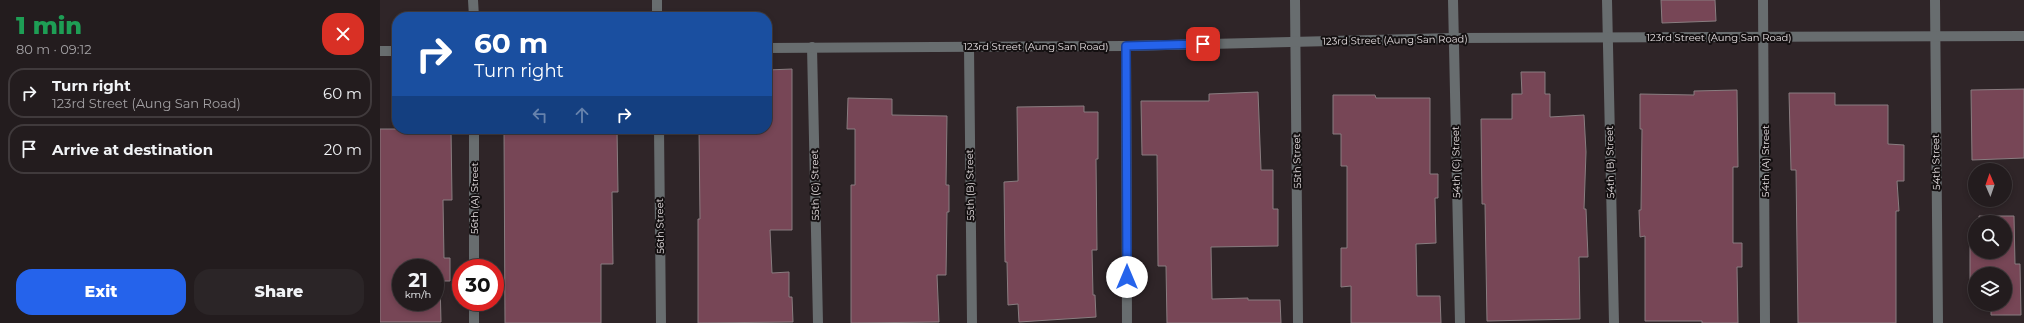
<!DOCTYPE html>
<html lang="en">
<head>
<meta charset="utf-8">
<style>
	:root { --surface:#231c1e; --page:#2b2527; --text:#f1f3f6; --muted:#a3a1a4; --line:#403a3c; --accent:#2563eb }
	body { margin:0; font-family:Montserrat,sans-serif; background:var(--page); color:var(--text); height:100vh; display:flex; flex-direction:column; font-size:15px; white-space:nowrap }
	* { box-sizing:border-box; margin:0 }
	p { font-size:13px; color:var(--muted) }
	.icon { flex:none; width:22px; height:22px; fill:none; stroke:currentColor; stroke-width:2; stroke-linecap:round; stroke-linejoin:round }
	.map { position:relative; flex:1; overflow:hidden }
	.details { display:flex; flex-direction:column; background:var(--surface); width:380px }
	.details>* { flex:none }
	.guide { position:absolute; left:12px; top:12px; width:380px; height:122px; border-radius:16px; box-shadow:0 2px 6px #0003,0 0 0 1px var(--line); background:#1a4fa0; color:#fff; overflow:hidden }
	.needle { width:26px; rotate:358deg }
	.fabs { position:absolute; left:1588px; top:163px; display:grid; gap:8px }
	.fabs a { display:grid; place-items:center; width:44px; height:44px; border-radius:50%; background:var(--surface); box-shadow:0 2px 6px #0003,0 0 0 1px var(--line); font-size:20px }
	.speed { position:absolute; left:12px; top:259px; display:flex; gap:8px; font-size:20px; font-weight:700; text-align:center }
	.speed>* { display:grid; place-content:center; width:52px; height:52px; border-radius:50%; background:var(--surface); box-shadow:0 2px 6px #0003,0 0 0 1px var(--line); line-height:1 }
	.speed small { font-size:10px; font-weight:400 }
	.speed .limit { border:6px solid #d22; background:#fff; color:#111 }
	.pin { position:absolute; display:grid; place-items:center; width:34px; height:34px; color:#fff; margin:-17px; border-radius:8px; box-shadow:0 2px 6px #0006 }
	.me { position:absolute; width:44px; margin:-22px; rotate:0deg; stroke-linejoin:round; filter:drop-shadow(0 0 3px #0008) }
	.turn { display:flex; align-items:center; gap:14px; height:84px; padding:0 16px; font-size:18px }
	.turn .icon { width:52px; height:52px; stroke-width:2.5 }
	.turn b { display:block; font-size:28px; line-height:34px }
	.lanes { display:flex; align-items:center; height:38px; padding:0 16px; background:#0003; justify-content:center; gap:20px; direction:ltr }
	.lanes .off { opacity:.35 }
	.round { display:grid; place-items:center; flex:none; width:42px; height:42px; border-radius:16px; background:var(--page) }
	.summary { display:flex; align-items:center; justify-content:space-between; height:68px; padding:0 16px }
	h1 { font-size:24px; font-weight:800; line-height:30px; color:#1e9e55 }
	.button { display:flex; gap:8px; margin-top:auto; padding:8px 16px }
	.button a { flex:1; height:46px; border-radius:16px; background:var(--accent); color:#fff; font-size:16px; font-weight:800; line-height:46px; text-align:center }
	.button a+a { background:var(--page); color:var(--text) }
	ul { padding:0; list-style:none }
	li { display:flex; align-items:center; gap:12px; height:50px; margin:0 8px 6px; padding:0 8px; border:2px solid var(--line); border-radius:16px }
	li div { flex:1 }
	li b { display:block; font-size:15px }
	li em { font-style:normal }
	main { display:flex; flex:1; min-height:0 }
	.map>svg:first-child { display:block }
</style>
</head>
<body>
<main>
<section class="details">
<div class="summary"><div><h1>1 min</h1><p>80 m · 09:12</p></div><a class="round" style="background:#d93025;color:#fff"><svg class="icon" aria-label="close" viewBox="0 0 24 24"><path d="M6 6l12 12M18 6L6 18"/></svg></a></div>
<ul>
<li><svg class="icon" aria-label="right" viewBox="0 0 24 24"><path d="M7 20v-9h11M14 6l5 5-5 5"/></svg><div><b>Turn right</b><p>123rd Street (Aung San Road)</p></div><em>60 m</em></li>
<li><svg class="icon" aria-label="arrive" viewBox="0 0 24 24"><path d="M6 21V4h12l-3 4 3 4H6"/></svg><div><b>Arrive at destination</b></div><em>20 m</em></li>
</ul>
<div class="button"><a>Exit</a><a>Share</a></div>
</section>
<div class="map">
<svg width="1644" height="323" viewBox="0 0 1644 323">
	<rect width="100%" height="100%" fill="#2f2528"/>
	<g fill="#774656" stroke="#897d80" fill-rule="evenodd">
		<path d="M1281,0H1335L1336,21L1282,23Z"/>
		<path d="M412,69V230H390L392,273L409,272V297H412L413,322L318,323V219H320L319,129H387V70Z"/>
		<path d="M1141,72H1165V94H1170V117L1204,115L1206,152L1204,209H1206L1208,257H1199L1200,319L1107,321L1105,204H1102L1101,119H1132V94H1142Z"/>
		<path d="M1644,89V158L1592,160L1591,90Z"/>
		<path d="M1357,90L1358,167H1353V243H1362V267H1357L1358,323H1322V321H1265V236L1260,237L1259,210H1261L1262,129H1260V94L1314,95V91Z"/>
		<path d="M878,92L881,170H893V209H898V246L831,247L832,299L868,298V300H900L901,323H787L786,266H778L777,155H762L761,101H829V94Z"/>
		<path d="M1409,93H1455V105H1508V144L1524,145V181H1517L1519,211H1516V323H1418L1416,170H1411Z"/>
		<path d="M953,95H995L996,98H1050V174H1058V198H1055L1056,243L1036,244L1037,296H1060L1061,323H971V286L961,287V248H967V166H961V134H953Z"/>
		<path d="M468,98L512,99V115L567,116L566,185H569V212H567L566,275H557L559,322L471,323V185H475V129H467Z"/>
		<path d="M704,106V112H718V159H716L717,250H712L713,295H715L716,317L639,322L638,304L628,305L627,262H625L624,182L638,181L637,107Z"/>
		<path d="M0,129H71L72,200H63L64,258H70V281H60L61,322H0ZM21,268H55V302H21Z"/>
		<path d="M124,129H237L238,192H232L233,264H221V323H125Z"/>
		<path d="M1599,216H1634L1635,264H1640L1641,315H1611V304H1625V274H1595V282H1590V242H1595V252H1625V222H1599Z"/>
	</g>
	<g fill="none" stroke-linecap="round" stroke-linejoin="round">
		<g stroke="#686d6f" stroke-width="10">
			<path d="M93,0L94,17"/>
			<path d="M277,0V17"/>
			<path d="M915,0L918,323"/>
			<path d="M1073,0L1080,323"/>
			<path d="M1227,0L1234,323"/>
			<path d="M1383,0L1385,323"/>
			<path d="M1555,0L1558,323"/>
			<path d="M746,46L747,323"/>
			<path d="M432,47L438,323"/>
			<path d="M589,47L592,323"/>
			<path d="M387,48L746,46L1074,38L1644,36"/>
			<path d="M0,51H17"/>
			<path d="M279,129L281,323"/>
			<path d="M94,268V129"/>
			<path d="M94,323V302"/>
		</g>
	</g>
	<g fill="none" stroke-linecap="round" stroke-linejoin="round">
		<g stroke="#184099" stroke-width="10">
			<path id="route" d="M747,277L746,46L823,44"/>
		</g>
		<use href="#route" stroke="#2563eb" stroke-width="7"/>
	</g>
	<g text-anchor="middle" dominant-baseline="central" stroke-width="4" stroke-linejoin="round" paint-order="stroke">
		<g font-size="10" fill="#e5dee0" stroke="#141011">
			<text x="1339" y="37">123rd Street (Aung San Road)</text>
			<text transform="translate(1015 40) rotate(-1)">123rd Street (Aung San Road)</text>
			<text x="656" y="46">123rd Street (Aung San Road)</text>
			<text transform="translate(917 161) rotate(-91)">55th Street</text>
			<text transform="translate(1385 161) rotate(-90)">54th (A) Street</text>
			<text transform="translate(1076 162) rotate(-91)">54th (C) Street</text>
			<text transform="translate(1230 162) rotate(-91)">54th (B) Street</text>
			<text transform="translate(1556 162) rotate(-91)">54th Street</text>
			<text transform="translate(435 185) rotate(-91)">55th (C) Street</text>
			<text transform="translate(590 185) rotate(-91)">55th (B) Street</text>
			<text transform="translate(94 198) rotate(-90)">56th (A) Street</text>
			<text transform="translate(280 226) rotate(-91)">56th Street</text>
		</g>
	</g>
</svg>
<div class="fabs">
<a><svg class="needle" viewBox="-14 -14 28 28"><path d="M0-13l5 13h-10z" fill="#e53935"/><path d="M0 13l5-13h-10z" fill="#a3a1a4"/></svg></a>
<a><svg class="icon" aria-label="search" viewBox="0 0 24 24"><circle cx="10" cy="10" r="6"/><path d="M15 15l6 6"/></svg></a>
<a><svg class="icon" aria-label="layers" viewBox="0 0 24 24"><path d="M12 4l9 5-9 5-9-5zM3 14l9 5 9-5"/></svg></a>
</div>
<div class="speed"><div>21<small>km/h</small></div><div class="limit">30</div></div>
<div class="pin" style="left:823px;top:44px;background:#d93025"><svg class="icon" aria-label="arrive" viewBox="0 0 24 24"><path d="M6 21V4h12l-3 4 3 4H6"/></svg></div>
<svg class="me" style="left:747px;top:277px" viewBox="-20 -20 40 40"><circle r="19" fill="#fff"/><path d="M0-13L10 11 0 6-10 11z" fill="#2563eb"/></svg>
<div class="guide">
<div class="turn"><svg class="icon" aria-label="right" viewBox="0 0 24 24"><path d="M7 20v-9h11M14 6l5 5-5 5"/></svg><div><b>60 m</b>Turn right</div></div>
<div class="lanes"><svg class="icon off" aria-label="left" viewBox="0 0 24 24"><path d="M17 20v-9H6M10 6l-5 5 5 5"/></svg><svg class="icon off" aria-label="ahead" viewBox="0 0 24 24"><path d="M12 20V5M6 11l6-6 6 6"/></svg><svg class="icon" aria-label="right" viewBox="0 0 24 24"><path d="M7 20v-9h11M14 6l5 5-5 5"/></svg></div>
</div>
</div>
</main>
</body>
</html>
